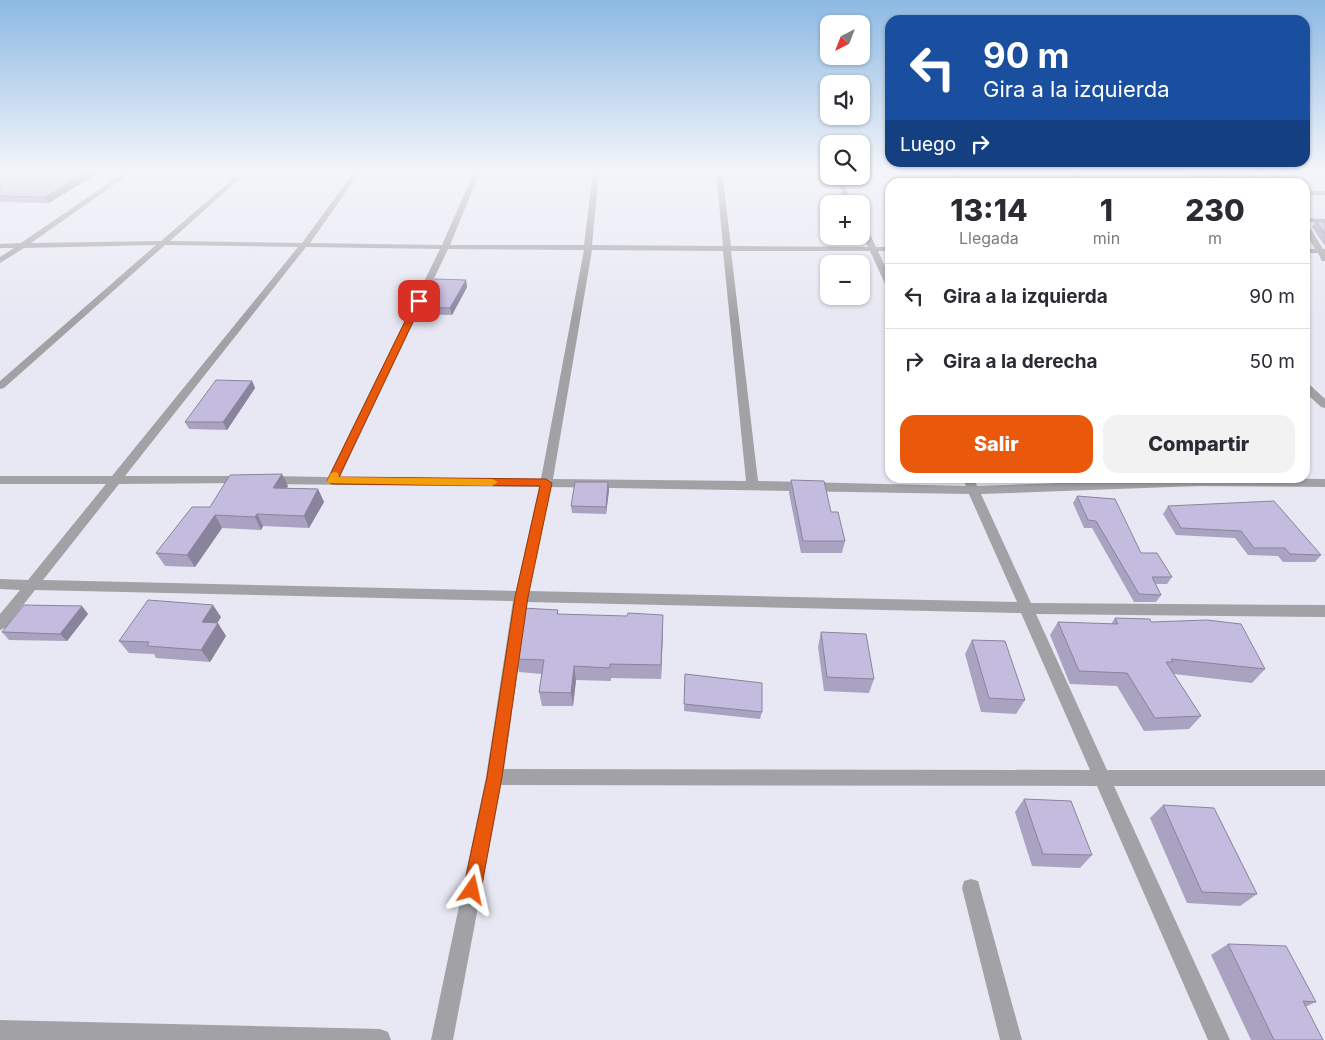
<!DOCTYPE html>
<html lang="es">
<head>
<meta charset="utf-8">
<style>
	:root { --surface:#fff; --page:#f2f2f3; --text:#2b2b33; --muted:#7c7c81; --line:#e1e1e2; --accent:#ea580c }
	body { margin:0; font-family:Inter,sans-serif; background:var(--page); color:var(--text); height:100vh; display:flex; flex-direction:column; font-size:19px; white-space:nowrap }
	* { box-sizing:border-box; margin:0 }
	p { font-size:16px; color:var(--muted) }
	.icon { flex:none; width:28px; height:28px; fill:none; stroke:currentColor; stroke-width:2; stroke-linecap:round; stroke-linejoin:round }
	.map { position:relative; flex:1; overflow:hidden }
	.details { position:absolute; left:885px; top:178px; width:425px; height:305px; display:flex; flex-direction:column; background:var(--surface); border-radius:15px; box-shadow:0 1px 4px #0004 }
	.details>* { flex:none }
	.banner { position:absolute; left:885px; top:15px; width:425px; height:152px; border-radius:15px; box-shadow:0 1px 4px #0004; background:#1a4fa0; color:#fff; overflow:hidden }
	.needle { width:32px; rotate:222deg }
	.tools { position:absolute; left:820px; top:15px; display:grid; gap:10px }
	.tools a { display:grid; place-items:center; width:50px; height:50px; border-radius:10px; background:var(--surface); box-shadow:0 1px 4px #0004; font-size:25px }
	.pin { position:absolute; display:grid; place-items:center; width:42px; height:42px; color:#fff; margin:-21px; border-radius:10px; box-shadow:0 2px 8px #0006 }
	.me { position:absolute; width:55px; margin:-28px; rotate:11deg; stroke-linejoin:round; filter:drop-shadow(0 0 4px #0008) }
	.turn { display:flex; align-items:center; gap:18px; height:105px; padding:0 15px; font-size:22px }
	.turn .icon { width:65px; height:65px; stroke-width:2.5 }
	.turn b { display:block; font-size:35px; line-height:42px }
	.then { display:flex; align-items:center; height:48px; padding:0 15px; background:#0003; gap:10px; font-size:19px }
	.eta { display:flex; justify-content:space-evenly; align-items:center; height:85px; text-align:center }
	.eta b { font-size:30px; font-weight:800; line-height:35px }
	.primary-button { display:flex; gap:10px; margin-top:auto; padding:10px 15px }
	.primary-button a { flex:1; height:58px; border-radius:15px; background:var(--accent); color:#fff; font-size:20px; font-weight:800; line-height:58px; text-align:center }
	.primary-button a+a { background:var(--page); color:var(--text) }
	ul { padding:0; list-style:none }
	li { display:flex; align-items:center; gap:15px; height:65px; padding:0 15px; border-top:1px solid var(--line) }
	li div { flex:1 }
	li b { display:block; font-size:19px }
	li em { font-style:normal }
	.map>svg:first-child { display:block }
</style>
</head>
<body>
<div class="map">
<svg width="1325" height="1040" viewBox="0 0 1325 1040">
	<rect width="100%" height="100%" fill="#e7e8f3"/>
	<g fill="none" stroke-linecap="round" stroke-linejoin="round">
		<g fill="#a2a1a6" fill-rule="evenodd">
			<path d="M125,172H132L31,243L161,241L241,172H247L170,241L302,243L354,172H360L310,243L442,245L474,172H480L450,245H584L593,172H599L592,245L723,246L716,172H722L731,246L868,247L861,232V221L865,223L876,247H890V251H878L890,277V289L886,286L870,251H731L758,481L966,486L962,478H974L977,486L1198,478L1325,479V487L1198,486L981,494L1031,603L1325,605V617L1036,614L1107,770H1325V786H1114L1230,1040H1208L1097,786L501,785L453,1040H431L486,777L513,601L35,590L5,628L0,630V614L20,590L0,589V579L28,580L106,484H0V476H112L298,247L165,245L4,388L0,389V381L156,245L24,248L0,263V257L14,248H0V244L21,243ZM306,247L440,249L328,477L268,476L262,480L268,484L539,487L516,591L43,580L119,484L247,483L249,480L243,476H125ZM448,249L584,250L541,479L340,477ZM592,250L723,251L746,481L553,479ZM551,487L969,494L1017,602L529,591ZM527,602L1021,613L1090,770L504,769Z"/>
			<path d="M950,172H956L965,182H959Z"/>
			<path d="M1070,172H1076L1088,182H1082Z"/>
			<path d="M1187,172H1194L1209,182H1202Z"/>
			<path d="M1267,172H1273L1280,182H1274Z"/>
			<path d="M834,176H840L854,204H847Z"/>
			<rect x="1305" y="191" width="20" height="4"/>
			<path d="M1305,218L1325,219V223L1305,222Z"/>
			<path d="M1305,224H1308L1323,249H1325V261H1322L1318,253H1305V249H1315L1305,232Z"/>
			<path d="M1305,383L1309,384L1325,399V408L1321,407L1305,392Z"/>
			<path d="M971,879L978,881L980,888L1022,1040H1000L962,888L964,881Z"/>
			<path d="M0,1020L380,1029L388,1032L391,1040H0Z"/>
		</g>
	</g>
	<g fill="#a9a2c0">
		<path d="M0,172H99L49,203L0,202Z"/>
		<path d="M1197,172H1250L1264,182H1212Z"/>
		<path d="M1316,221L1325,222V246L1312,227Z"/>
		<path d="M466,280L467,287L452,315L419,314L418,307Z"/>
		<path d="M252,381L255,388L227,430L189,429L185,422Z"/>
		<path d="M791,480L831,512L845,541L842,553H801L789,493Z"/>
		<path d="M608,482L609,490L606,514L572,513L571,506Z"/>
		<path d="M288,486L287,488L318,489L324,502L309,528L263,526L261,530L222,528L195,567L165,566L156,553L210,507Z"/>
		<path d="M1077,496L1141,553L1172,577L1167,584H1156L1161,595L1156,602H1134L1092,528H1084L1073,503Z"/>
		<path d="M1168,506L1321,555L1315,562H1283L1278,556L1248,555L1235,538L1176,535L1163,514Z"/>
		<path d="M558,610V614L663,628L661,679L611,678V681L576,680L573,706H542L539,692L542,674L519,672L516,659Z"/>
		<path d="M88,614L67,641L9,640L2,632Z"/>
		<path d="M221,617L217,623L226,636L210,662L156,658L154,654L129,653L119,641Z"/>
		<path d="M1115,618L1151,622L1265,669L1252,683L1174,674L1201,716L1189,729L1144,731L1117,686L1070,684L1050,635L1058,622L1111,624Z"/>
		<path d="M821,632L874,679L869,693L824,691L818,647Z"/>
		<path d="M972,640L1025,700L1016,714L981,712L965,654Z"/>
		<path d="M685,674L762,712L760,719L684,711Z"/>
		<path d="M1024,799L1092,855L1080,868L1032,866L1015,812Z"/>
		<path d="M1163,805L1257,894L1240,906L1187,903L1150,818Z"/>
		<path d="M1228,944L1316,1002L1305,1007L1323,1040H1251L1211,955Z"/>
	</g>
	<g fill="#89849c">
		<path d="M87,172H99L49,203L45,197Z"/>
		<path d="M466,280L467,287L452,315L450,308Z"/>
		<path d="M252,381L255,388L227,430L223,422Z"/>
		<path d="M282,474L288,486L279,500L273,488Z"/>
		<path d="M608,482L609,490L606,514V507Z"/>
		<path d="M318,489L324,502L309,528L304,516Z"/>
		<path d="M257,514L263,526L261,530L255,517Z"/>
		<path d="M215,515L222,528L195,567L187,555Z"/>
		<path d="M213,605L221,617L210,635L202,622Z"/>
		<path d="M82,606L88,614L67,641L60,634Z"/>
		<path d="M663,615V628L661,679V665Z"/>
		<path d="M218,623L226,636L210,662L201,650Z"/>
		<path d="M574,666L576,680L573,706L571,693Z"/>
	</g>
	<g fill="#c4bcdf" stroke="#89849c">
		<path d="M0,172H87L45,197L0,196Z"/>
		<path d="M1212,172H1250L1264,182H1228Z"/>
		<path d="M1316,221L1325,222V234Z"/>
		<path d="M435,279L466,280L450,308L418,307Z"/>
		<path d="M216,380L252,381L223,422H185Z"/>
		<path d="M282,474L273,488L318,489L304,516L257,514L255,517L215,515L187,555L156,553L192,507H210L230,475Z"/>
		<path d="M791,480L824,481L831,512H838L845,541H803Z"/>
		<path d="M575,482H608L606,507L571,506Z"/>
		<path d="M1077,496L1115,499L1141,553H1157L1172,577H1152L1161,595L1139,594L1096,521L1088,520Z"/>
		<path d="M1274,501L1321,555L1290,554L1285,548H1254L1241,531L1181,528L1168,506Z"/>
		<path d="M148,600L213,605L202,622L218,623L201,650L147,646L149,642L119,641Z"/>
		<path d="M24,605L82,606L60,634L2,632Z"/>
		<path d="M523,608L558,610L557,614L627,616L628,613L663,615L661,665L610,664V668L574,666L571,693L539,692L544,660L516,659Z"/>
		<path d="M1115,618L1150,619L1151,622L1207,620L1241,624L1265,669L1171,659L1173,662H1166L1201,716L1155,718L1127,673L1079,671L1058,622L1118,624Z"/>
		<path d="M821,632L866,634L874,679L827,677Z"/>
		<path d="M972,640L1005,641L1025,700L989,698Z"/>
		<path d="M685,674L762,683V712L684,704Z"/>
		<path d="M1024,799L1071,801L1092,855L1043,854Z"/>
		<path d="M1163,805L1214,808L1257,894L1202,892Z"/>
		<path d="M1228,944L1286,946L1316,1002L1303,1001L1323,1040H1274Z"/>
	</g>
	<linearGradient id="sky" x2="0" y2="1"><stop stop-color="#8cb9e3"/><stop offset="0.54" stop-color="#f4f5fa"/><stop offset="1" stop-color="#f4f5fa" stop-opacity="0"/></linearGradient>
	<rect width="1325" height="317" fill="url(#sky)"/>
	<path fill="#ea580c" stroke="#983908" d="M419,299L423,301L339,477L546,479L552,483L528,597L502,777L481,890L478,896L472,898L466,896L463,890L487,777L515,597L540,486L332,484L327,481L415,301Z"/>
	<path fill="#f59e0b" d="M335,472L338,473L339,477L492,479L498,482L492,486L328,483L327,481L331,473Z"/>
</svg>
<div class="tools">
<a><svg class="needle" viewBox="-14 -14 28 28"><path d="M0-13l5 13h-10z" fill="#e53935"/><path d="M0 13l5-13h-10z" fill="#7c7c81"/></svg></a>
<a><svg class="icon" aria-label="sound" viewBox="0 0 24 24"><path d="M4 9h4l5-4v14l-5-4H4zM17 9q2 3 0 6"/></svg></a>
<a><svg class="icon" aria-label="search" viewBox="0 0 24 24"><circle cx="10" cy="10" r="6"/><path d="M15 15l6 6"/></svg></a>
<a>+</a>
<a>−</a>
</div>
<div class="pin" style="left:419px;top:301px;background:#d93025"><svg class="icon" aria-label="arrive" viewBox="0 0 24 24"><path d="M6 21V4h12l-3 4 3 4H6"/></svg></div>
<svg class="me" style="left:472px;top:890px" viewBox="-20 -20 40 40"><path d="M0-17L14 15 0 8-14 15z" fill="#ea580c" stroke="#fff" stroke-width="4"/></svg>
<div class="banner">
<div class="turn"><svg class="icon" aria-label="left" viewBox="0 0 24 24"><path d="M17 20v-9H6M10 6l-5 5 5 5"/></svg><div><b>90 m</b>Gira a la izquierda</div></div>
<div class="then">Luego<svg class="icon" aria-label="right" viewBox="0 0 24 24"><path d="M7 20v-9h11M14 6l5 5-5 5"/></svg></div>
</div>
<section class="details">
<div class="eta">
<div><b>13:14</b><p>Llegada</p></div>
<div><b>1</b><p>min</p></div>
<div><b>230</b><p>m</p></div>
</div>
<ul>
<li><svg class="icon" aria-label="left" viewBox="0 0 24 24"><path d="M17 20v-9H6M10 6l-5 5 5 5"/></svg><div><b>Gira a la izquierda</b></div><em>90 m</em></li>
<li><svg class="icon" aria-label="right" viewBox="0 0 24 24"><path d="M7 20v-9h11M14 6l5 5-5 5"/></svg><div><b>Gira a la derecha</b></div><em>50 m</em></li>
</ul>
<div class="primary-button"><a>Salir</a><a>Compartir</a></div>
</section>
</div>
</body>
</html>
